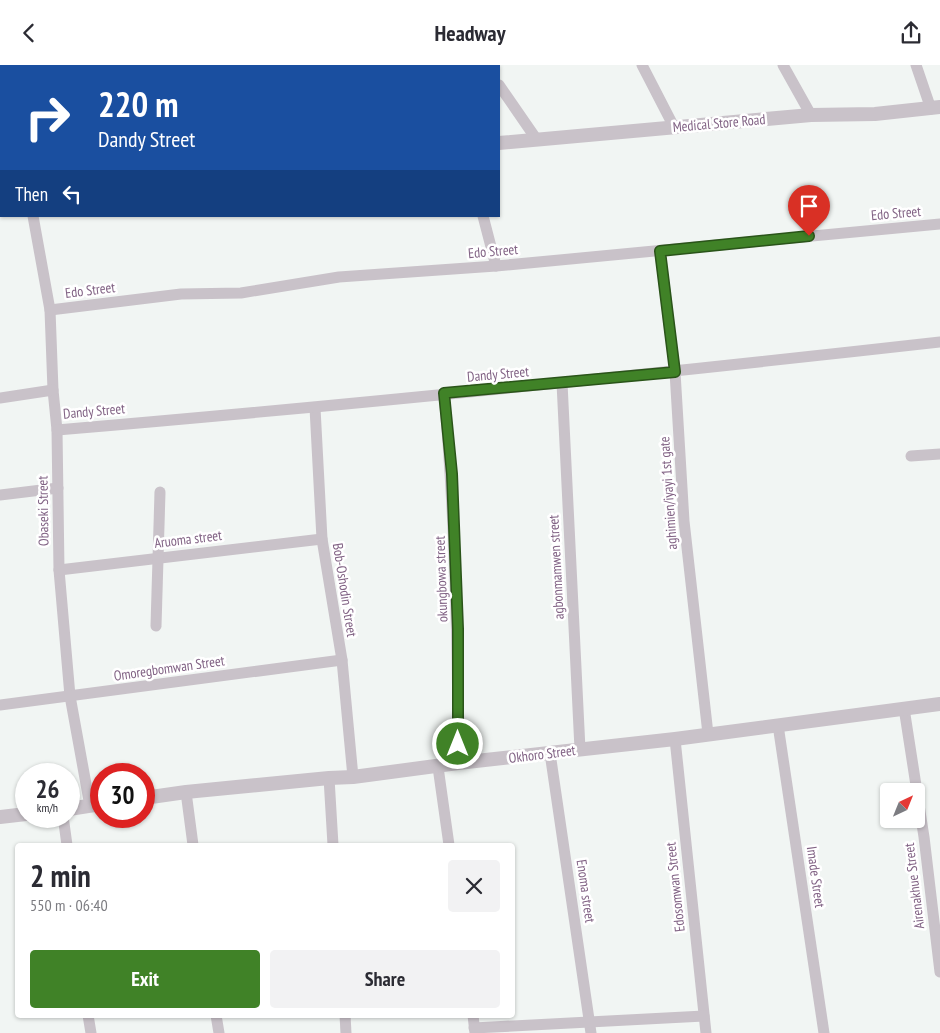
<!DOCTYPE html>
<html lang="en">
<head>
<meta charset="utf-8">
<style>
	:root { --surface:#fff; --page:#f2f2f3; --text:#2b2b33; --muted:#7c7c81; --accent:#408227 }
	body { margin:0; font-family:"PT Sans Narrow",sans-serif; background:var(--page); color:var(--text); height:100vh; display:flex; flex-direction:column; font-size:19px; white-space:nowrap }
	* { box-sizing:border-box; margin:0 }
	p { font-size:16px; color:var(--muted) }
	.icon { flex:none; width:28px; height:28px; fill:none; stroke:currentColor; stroke-width:2; stroke-linecap:round; stroke-linejoin:round }
	.map { position:relative; flex:1; overflow:hidden }
	.panel { position:absolute; left:15px; top:778px; width:500px; height:175px; display:flex; flex-direction:column; background:var(--surface); border-radius:5px; box-shadow:0 1px 4px #0004 }
	.panel>* { flex:none }
	.top-card { position:absolute; left:0px; top:0px; width:500px; height:152px; box-shadow:0 1px 4px #0004; background:#1a4fa0; color:#fff; overflow:hidden }
	.needle { width:32px; rotate:43deg }
	.controls { position:absolute; left:880px; top:718px; display:grid; gap:10px }
	.controls a { display:grid; place-items:center; width:45px; height:45px; border-radius:5px; background:var(--surface); box-shadow:0 1px 4px #0004; font-size:25px }
	.speed { position:absolute; left:15px; top:698px; display:flex; gap:10px; font-size:25px; font-weight:700; text-align:center }
	.speed>* { display:grid; place-content:center; width:65px; height:65px; border-radius:50%; background:var(--surface); box-shadow:0 1px 4px #0004; line-height:1 }
	.speed small { font-size:12px; font-weight:400 }
	.speed .limit { border:8px solid #d22; background:#fff; color:#111 }
	.pin { position:absolute; display:grid; place-items:center; width:42px; height:42px; color:#fff; margin:-51px -21px; border-radius:50% 50% 50% 0; rotate:-45deg; box-shadow:0 0 5px #0007 }
	.pin .icon { rotate:45deg }
	.me { position:absolute; width:55px; margin:-28px; rotate:0deg; stroke-linejoin:round; filter:drop-shadow(0 0 4px #0008) }
	.turn { display:flex; align-items:center; gap:18px; height:105px; padding:0 15px; font-size:22px }
	.turn .icon { width:65px; height:65px; stroke-width:2.5 }
	.turn b { display:block; font-size:35px; line-height:42px }
	.then { display:flex; align-items:center; height:48px; padding:0 15px; background:#0003; gap:10px; font-size:19px }
	.round { display:grid; place-items:center; flex:none; width:52px; height:52px; border-radius:5px; background:var(--page) }
	.headline { display:flex; align-items:center; justify-content:space-between; height:85px; padding:0 15px }
	h1 { font-size:30px; font-weight:800; line-height:38px }
	.cta { display:flex; gap:10px; margin-top:auto; padding:10px 15px }
	.cta a { flex:1; height:58px; border-radius:5px; background:var(--accent); color:#fff; font-size:20px; font-weight:800; line-height:58px; text-align:center }
	.cta a+a { background:var(--page); color:var(--text) }
	header { display:flex; justify-content:space-between; align-items:center; height:65px; padding:0 15px; background:var(--surface); font-size:22px; font-weight:800 }
	.map>svg:first-child { display:block }
</style>
</head>
<body>
<header><svg class="icon" aria-label="back" viewBox="0 0 24 24"><path d="M15 5l-7 7 7 7"/></svg>Headway<svg class="icon" aria-label="share" viewBox="0 0 24 24"><path d="M12 15V3M7 8l5-5 5 5M5 13v7h14v-7"/></svg></header>
<div class="map">
<svg width="940" height="968" viewBox="0 0 940 968">
	<rect width="100%" height="100%" fill="#f1f5f3"/>
	<g fill="none" stroke-linecap="round" stroke-linejoin="round">
		<g stroke="#c9c2c9" stroke-width="11">
			<path d="M36,0L37,1"/>
			<path d="M186,0L187,1"/>
			<path d="M334,0L335,1"/>
			<path d="M485,0L486,1"/>
			<path d="M642,0L674,62"/>
			<path d="M783,0L811,50"/>
			<path d="M916,0L931,44"/>
			<path d="M499,20L537,75"/>
			<path d="M33,151L50,245L53,325L57,365L59,505L70,631L90,741"/>
			<path d="M483,151L496,201"/>
			<path d="M660,186L675,307L684,456L708,669"/>
			<path d="M50,245L181,229L241,228L339,212L496,201L940,159"/>
			<path d="M562,318L580,684"/>
			<path d="M444,328C455,451 458,575 458,698"/>
			<path d="M0,333L53,325"/>
			<path d="M315,343L322,474L342,595L353,712"/>
			<path d="M57,365C352,340 646,310 940,277"/>
			<path d="M911,391L940,389"/>
			<path d="M0,430L58,423"/>
			<path d="M59,505L322,474"/>
			<path d="M156,561L160,427"/>
			<path d="M0,640L342,595"/>
			<path d="M904,643L924,772L940,907"/>
			<path d="M778,660L824,968"/>
			<path d="M675,674L706,968"/>
			<path d="M550,688L591,968"/>
			<path d="M438,702L449,780"/>
			<path d="M329,713L333,780"/>
			<path d="M186,727L193,780"/>
			<path d="M63,751L67,780"/>
			<path d="M88,950L91,968"/>
			<path d="M216,950L219,968"/>
			<path d="M345,950L346,968"/>
			<path d="M473,950L475,968"/>
			<path d="M474,963L704,951"/>
		</g>
		<g stroke="#c9c2c9" stroke-width="14">
			<path d="M499,78L811,50L875,49L940,42"/>
			<path d="M0,129H1"/>
			<path d="M144,733L186,727L329,713L353,712L458,698L675,674L940,639"/>
			<path d="M69,744L101,739"/>
			<path d="M0,752L26,749"/>
		</g>
	</g>
	<g fill="none" stroke-linecap="round" stroke-linejoin="round">
		<g stroke="#2a5419" stroke-width="12">
			<path id="route" d="M458,679V564L452,409L444,328L675,307L660,186L809,171"/>
		</g>
		<use href="#route" stroke="#408227" stroke-width="9"/>
	</g>
	<g text-anchor="middle" dominant-baseline="central" stroke-width="5" stroke-linejoin="round" paint-order="stroke">
		<g font-size="14" fill="#816284" stroke="#fff">
			<text transform="translate(719 58) rotate(-5)">Medical Store Road</text>
			<text transform="translate(896 148) rotate(-5)">Edo Street</text>
			<text transform="translate(493 186) rotate(-5)">Edo Street</text>
			<text transform="translate(90 225) rotate(-7)">Edo Street</text>
			<text transform="translate(498 309) rotate(-5)">Dandy Street</text>
			<text transform="translate(94 346) rotate(-5)">Dandy Street</text>
			<text transform="translate(668 428) rotate(-94)">aghimien/iyayi 1st gate</text>
			<text transform="translate(43 446) rotate(-91)">Obaseki Street</text>
			<text transform="translate(188 474) rotate(-7)">Aruoma street</text>
			<text transform="translate(556 502) rotate(-93)">agbonmamwen street</text>
			<text transform="translate(441 514) rotate(-92)">okungbowa street</text>
			<text transform="translate(345 525) rotate(81)">Bob-Oshodin Street</text>
			<text transform="translate(169 603) rotate(-8)">Omoregbomwan Street</text>
			<text transform="translate(542 689) rotate(-7)">Okhoro Street</text>
			<text transform="translate(816 812) rotate(82)">Imade Street</text>
			<text transform="translate(914 821) rotate(-97)">Airenakhue Street</text>
			<text transform="translate(675 822) rotate(-96)">Edosomwan Street</text>
			<text transform="translate(586 826) rotate(82)">Enoma street</text>
		</g>
	</g>
</svg>
<div class="controls">
<a><svg class="needle" viewBox="-14 -14 28 28"><path d="M0-13l5 13h-10z" fill="#e53935"/><path d="M0 13l5-13h-10z" fill="#7c7c81"/></svg></a>
</div>
<div class="speed"><div>26<small>km/h</small></div><div class="limit">30</div></div>
<div class="pin" style="left:809px;top:171px;background:#d93025"><svg class="icon" aria-label="arrive" viewBox="0 0 24 24"><path d="M6 21V4h12l-3 4 3 4H6"/></svg></div>
<svg class="me" style="left:458px;top:679px" viewBox="-20 -20 40 40"><circle r="17" fill="#408227" stroke="#fff" stroke-width="3"/><path d="M0-11L8 9 0 5-8 9z" fill="#fff"/></svg>
<div class="top-card">
<div class="turn"><svg class="icon" aria-label="right" viewBox="0 0 24 24"><path d="M7 20v-9h11M14 6l5 5-5 5"/></svg><div><b>220 m</b>Dandy Street</div></div>
<div class="then">Then<svg class="icon" aria-label="left" viewBox="0 0 24 24"><path d="M17 20v-9H6M10 6l-5 5 5 5"/></svg></div>
</div>
<section class="panel">
<div class="headline"><div><h1>2 min</h1><p>550 m · 06:40</p></div><a class="round"><svg class="icon" aria-label="close" viewBox="0 0 24 24"><path d="M6 6l12 12M18 6L6 18"/></svg></a></div>
<div class="cta"><a>Exit</a><a>Share</a></div>
</section>
</div>
</body>
</html>
